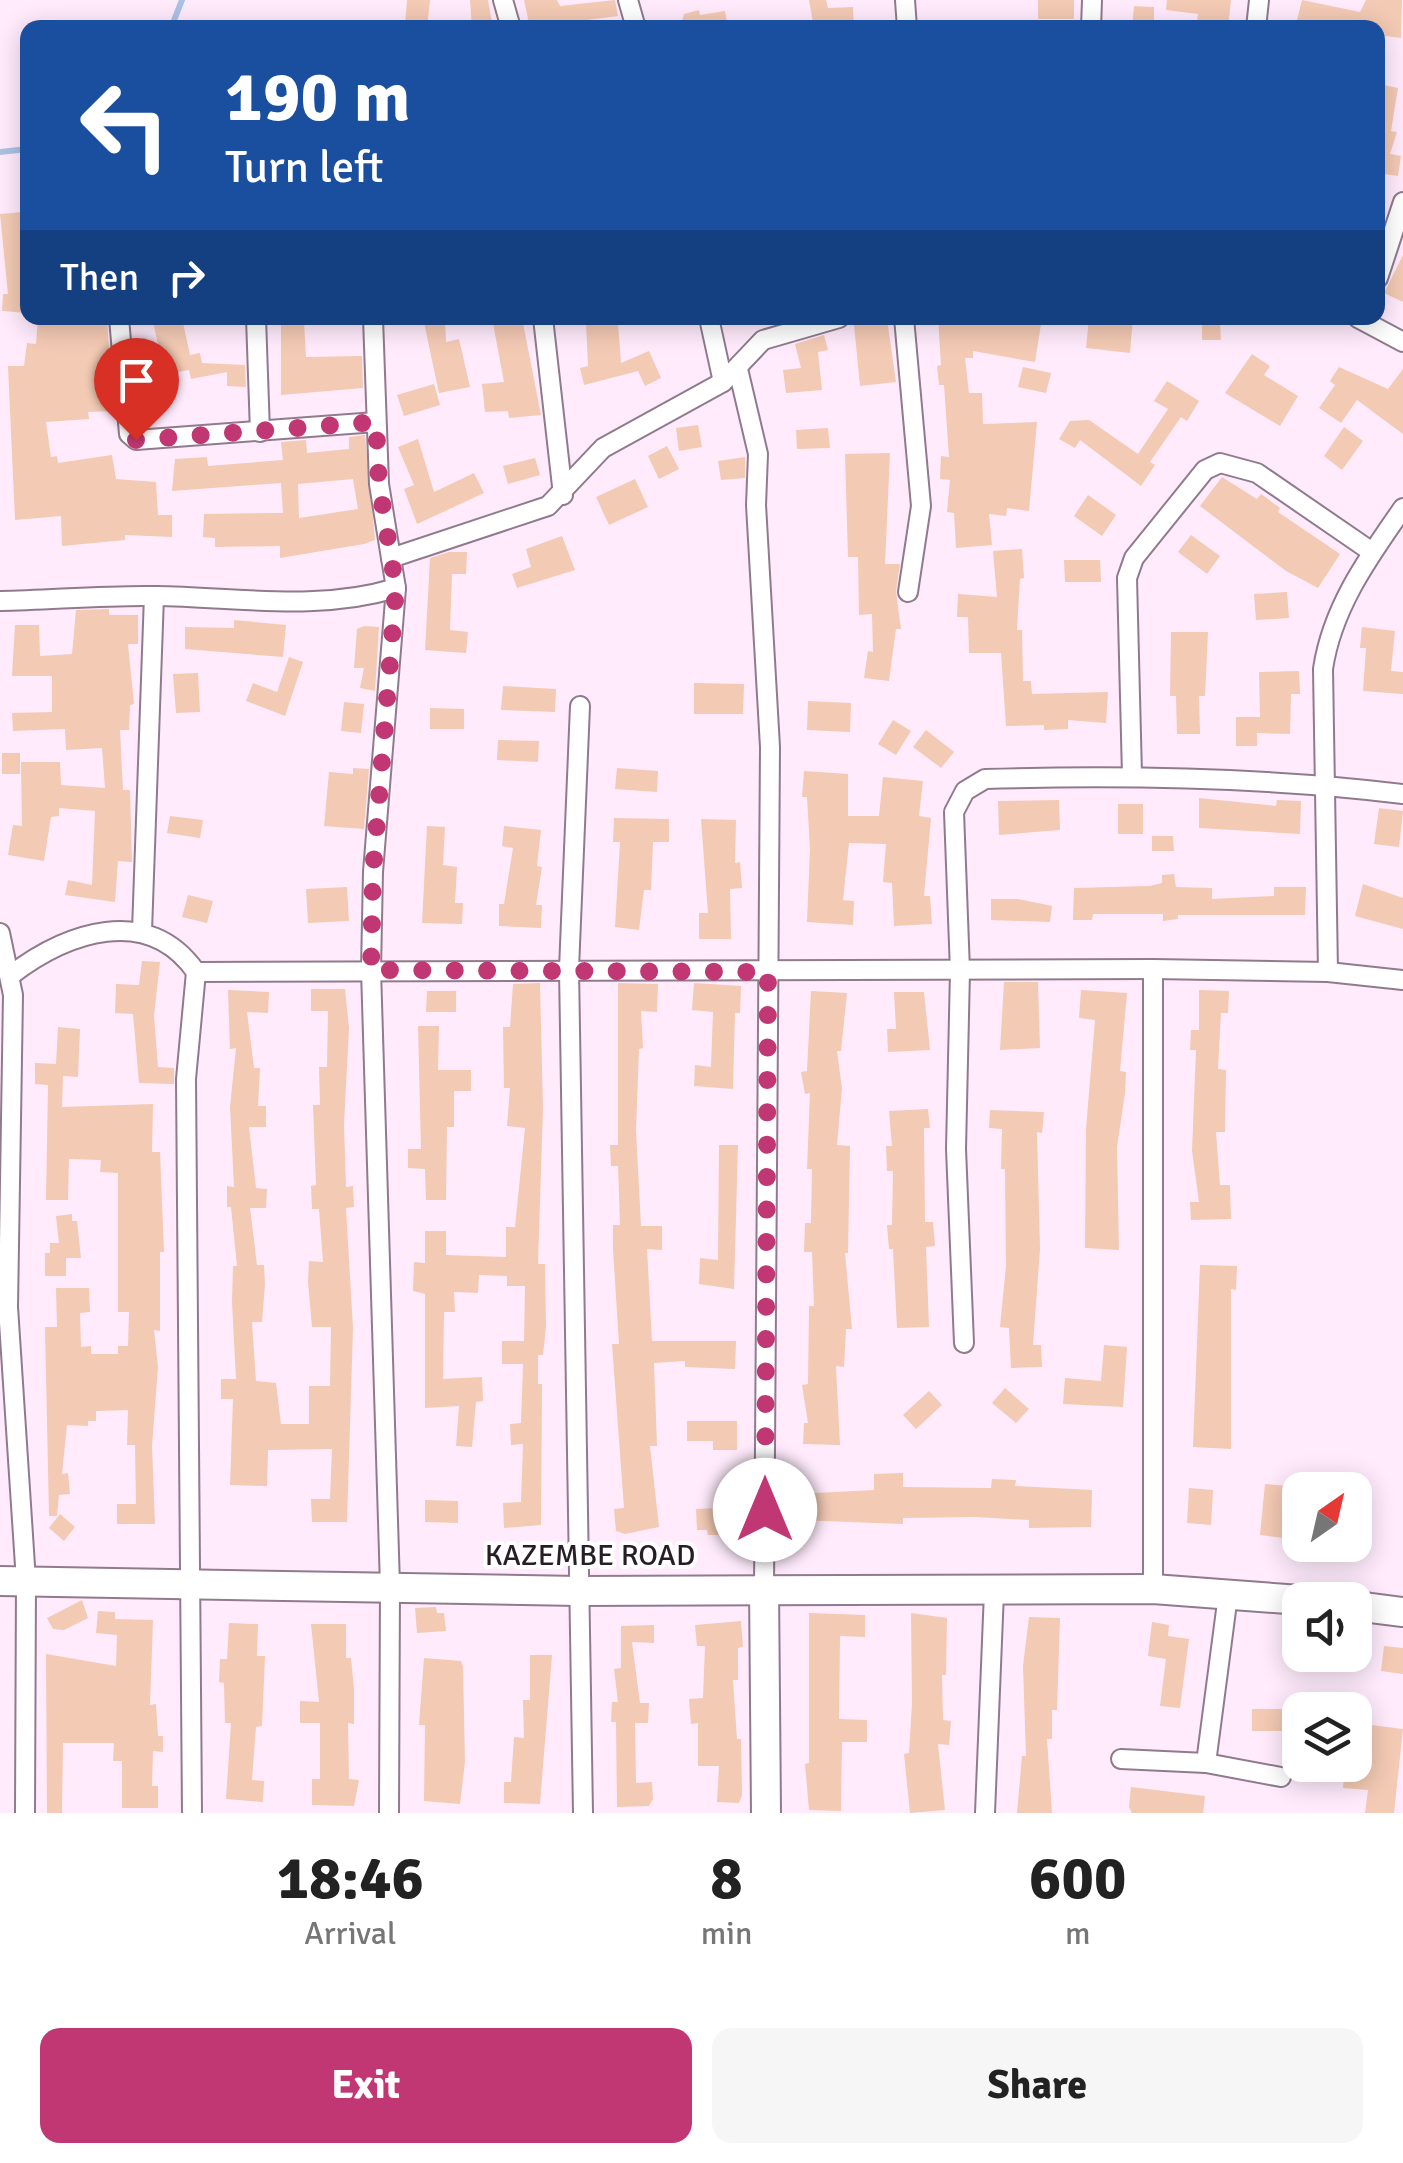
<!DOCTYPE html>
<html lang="en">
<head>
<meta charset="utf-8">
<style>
	:root { --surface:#fff; --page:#f6f6f6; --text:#222; --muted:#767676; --accent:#c03773 }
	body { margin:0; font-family:Signika,sans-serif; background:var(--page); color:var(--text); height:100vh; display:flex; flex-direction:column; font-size:38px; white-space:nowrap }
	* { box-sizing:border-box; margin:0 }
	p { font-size:32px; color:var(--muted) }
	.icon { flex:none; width:55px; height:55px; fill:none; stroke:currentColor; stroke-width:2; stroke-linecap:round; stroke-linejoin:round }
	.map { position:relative; height:1813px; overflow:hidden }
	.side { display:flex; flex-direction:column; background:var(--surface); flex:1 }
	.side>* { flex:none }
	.guide { position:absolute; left:20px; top:20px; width:1365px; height:305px; border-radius:20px; box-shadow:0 5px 25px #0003; background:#1a4fa0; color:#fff; overflow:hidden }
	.needle { width:65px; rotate:34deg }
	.controls { position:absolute; left:1282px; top:1472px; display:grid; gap:20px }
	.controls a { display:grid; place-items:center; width:90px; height:90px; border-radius:20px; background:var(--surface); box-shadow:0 5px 25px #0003; font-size:50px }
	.pin { position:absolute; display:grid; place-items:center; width:85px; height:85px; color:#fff; margin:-102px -42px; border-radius:50% 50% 50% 0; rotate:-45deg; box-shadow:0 0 10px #0007 }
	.pin .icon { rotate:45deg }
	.me { position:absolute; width:110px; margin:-55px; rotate:0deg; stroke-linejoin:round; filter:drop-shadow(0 0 8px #0008) }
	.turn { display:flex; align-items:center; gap:35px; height:210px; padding:0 40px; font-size:45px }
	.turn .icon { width:130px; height:130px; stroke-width:2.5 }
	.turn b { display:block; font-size:70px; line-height:85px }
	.then { display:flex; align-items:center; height:95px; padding:0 40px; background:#0003; gap:20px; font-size:38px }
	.eta { display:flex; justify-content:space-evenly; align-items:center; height:170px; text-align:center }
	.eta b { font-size:60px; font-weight:700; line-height:70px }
	.cta { display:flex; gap:20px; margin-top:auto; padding:20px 40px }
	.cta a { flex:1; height:115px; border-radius:20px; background:var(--accent); color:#fff; font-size:40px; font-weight:700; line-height:115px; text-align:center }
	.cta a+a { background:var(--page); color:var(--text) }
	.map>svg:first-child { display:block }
</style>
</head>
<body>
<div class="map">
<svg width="1403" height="1813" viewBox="0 0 1403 1813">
	<rect width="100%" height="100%" fill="#ffebfc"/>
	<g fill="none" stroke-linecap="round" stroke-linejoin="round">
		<g stroke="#abc2e4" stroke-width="6">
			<path d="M171,28L182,0"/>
			<path d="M0,152L28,149"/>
		</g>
	</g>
	<g fill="#f3cab4" fill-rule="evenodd">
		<path d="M407,0H430L427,28L405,25Z"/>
		<path d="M470,0H488L493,28H472Z"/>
		<path d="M524,0H557L560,6L615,0L618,16L564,23L565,28H530Z"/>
		<path d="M809,0H826L828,8L853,7L854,28H814Z"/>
		<rect x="1038" y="0" width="36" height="19"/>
		<path d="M1167,0H1231L1228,28H1196L1198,14L1166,10Z"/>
		<path d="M1302,0L1360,12L1366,0H1402L1401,38L1378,35V28H1295Z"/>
		<path d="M1134,6L1154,7V28H1132Z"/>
		<path d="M699,10L700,15L725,11L728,28H680L684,14Z"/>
		<path d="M1378,84L1398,88L1391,131L1397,132L1390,154L1401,156L1398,176L1384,174L1381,184Z"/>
		<path d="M22,212L28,244V313L2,311L3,294H8L0,214Z"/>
		<path d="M1403,255V302L1384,293Z"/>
		<path d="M38,318H107L113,411L88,412L89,419L46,422L51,457L57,456L58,463L112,455L116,479L156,482L158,515H172V537L125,535V540L62,546L61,516L15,520L8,366H24L27,343L36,344Z"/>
		<path d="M152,318H182L190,355L200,353L202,363L245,365L246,387L227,386V372L191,379L189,370L137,380L135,353L159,348Z"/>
		<path d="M423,318H445L446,342L459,339L470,387L439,393Z"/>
		<path d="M492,318H522L541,415L509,418L508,411L485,412L482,384L504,382Z"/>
		<path d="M938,318H1042L1035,362L973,351V358H965L969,393H982L983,424L1037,422L1029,511L1007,508L1006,516L989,514L992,545L956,548L954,513L947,512L950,480L940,479L941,456L949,457L944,385H939L937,366L941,365Z"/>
		<path d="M1089,318H1133L1130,353L1086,348Z"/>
		<path d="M887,319L896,382L860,386L854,325Z"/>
		<path d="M304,322L306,357L362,356L363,388L281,395V323Z"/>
		<path d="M618,323L621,363L649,351L661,378L645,386L638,371L584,385L580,368L588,366L586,324Z"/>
		<path d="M1202,323H1220L1221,340H1202Z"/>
		<path d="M824,335L828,350L818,352L822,390L786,393L783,370L801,368L795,344Z"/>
		<path d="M1252,354L1270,366L1264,375L1298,396L1280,426L1225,393Z"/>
		<path d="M1023,367L1051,373L1046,393L1018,387Z"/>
		<path d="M1339,367L1388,389L1403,369V434L1357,400L1341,423L1319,408L1335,385L1330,381Z"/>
		<path d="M1167,381L1199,401L1187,421L1181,417L1150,462L1155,465L1141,486L1080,440L1075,448L1059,439L1070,421L1089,420L1138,454L1168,409L1154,401Z"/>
		<path d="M434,384L440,405L404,416L397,395Z"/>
		<path d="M698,425L702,447L679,451L676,428Z"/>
		<path d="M1344,427L1363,441L1342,470L1324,456Z"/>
		<path d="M828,428L830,448L797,449L796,430Z"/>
		<path d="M365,435L375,540L364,544L280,558V546L215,547V538L203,537L204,514L283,513L281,483L172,491L175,459L207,457L208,466L283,460L281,442L306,440L307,453L349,449V437ZM353,479L358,509L299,518L298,484Z"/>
		<path d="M418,439L434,492L474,473L484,493L417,524L404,489L414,485L398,447Z"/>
		<path d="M667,446L679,469L659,479L648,456Z"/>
		<path d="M890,453L885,564H900L896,591L901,629H896L889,681L864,678L868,651L873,652L872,614L859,615L858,557H848L845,454Z"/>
		<path d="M745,457V478L721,480L718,461Z"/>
		<path d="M535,458L540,475L508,484L503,466Z"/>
		<path d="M1222,477L1257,499L1261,494L1280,508L1278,512L1340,554L1318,588L1286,571L1200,506Z"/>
		<path d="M635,479L648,507L609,525L596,497Z"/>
		<path d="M1088,495L1116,515L1102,536L1074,516Z"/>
		<path d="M1191,535L1220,556L1207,574L1178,552Z"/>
		<path d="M562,536L575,570L517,588L512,574L531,567L526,549Z"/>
		<path d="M1022,549L1024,578L1020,579L1017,630H1022L1023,681H1031L1032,694L1108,692L1106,723L1068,720V729L1044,730V725L1006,726L1001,653H969L968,617H957L958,594L997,597L993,551Z"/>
		<path d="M449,552H467L466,574H452L450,630L468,632L466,653L425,650L430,558Z"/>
		<path d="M1064,560H1100L1101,582H1065Z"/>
		<path d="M1287,592L1289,618L1256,620L1254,594Z"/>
		<path d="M109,609V615H138V644H128L134,704L130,705L129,730H120L123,790H130L132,862L118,861L115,902L65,895L68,880L92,885L95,811L59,808V816L51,817L44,861L8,855L13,825L22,826L21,762H60L61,785L105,788L102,748L66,750L65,729L13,731L12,713L52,712V676H12L15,625H39L40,656L72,654L76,610Z"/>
		<path d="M234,620L286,625L283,657L185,649V627L234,628Z"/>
		<path d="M364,626L379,627L375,691L360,688L364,668H354L357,629Z"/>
		<path d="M1362,627L1395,631L1391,671L1403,672V694L1363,691L1366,648H1360Z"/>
		<path d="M1171,632H1208L1205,696H1199L1200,734H1177L1176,696H1170Z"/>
		<path d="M289,657L303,662L285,716L246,701L253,683L277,692Z"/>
		<path d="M1299,671L1300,694H1291L1290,734L1257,733V746H1236V717H1260L1259,672Z"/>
		<path d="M198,673L200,712L176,713L173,674Z"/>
		<path d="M694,683L744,684L743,714H694Z"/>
		<path d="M503,686L556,689L555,712L501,710Z"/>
		<path d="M808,701L851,703L850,732L807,730Z"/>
		<path d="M344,702L364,704L361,733L341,731Z"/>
		<path d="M430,708L464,709V729H430Z"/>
		<path d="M893,720L911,731L896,755L878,744Z"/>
		<path d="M926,730L954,752L941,768L913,747Z"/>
		<path d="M498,740L539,741L538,762L497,760Z"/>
		<rect x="2" y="753" width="18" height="21"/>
		<path d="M353,768L369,769L364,829L324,826L329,772L353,774Z"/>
		<path d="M617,768L658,771L657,792L615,789Z"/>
		<path d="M804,771L848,774V816H879L883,777L923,781L919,816L931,818L924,896H930L932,924L894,926L892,883L883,882L886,844L849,843L843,900L854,901L853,925L807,922L810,849L807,797H802Z"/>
		<path d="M1199,798L1276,806L1277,800L1301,801L1300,834L1199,828Z"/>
		<path d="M1059,800L1060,830L999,835L998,801Z"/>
		<rect x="1118" y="804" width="25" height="30"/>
		<path d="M1379,808L1403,811L1399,847L1374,844Z"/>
		<path d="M170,816L203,820L200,838L167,833Z"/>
		<path d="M614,818L669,819V842H653L651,890H644L639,930L615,927L620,842H613Z"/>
		<path d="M701,819L736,820L735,863L740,862L742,888L730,889L731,939H699V913H708Z"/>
		<path d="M427,826L445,827L443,865L457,867L455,903H463L462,924L422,923Z"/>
		<path d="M504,826L541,830L537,866L542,867L536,905H542L541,928L499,926V904H504L513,848L502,846Z"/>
		<path d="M1152,836H1173L1174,851H1152Z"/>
		<path d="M1174,874L1176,887L1212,888V899L1274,896V887H1306L1305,915H1178V919L1163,921V914H1093L1092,920H1073L1074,888L1150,886L1162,883V875Z"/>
		<path d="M1363,884L1403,898V929L1355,916Z"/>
		<path d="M347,887L349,921L308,923L306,889Z"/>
		<path d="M188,895L213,901L207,923L182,917Z"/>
		<path d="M991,899H1018L1052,906L1050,922L991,920Z"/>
		<path d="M142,961L160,962L154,1016L158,1067L174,1068V1084L139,1083L133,1014L115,1013L116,984L139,985Z"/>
		<path d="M1004,982H1038L1040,1048L1000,1050Z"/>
		<path d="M540,983L543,1108L538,1264H545L546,1327L543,1355H538V1384H542L541,1525L504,1528L503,1503L521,1502L523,1444L511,1445L510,1424L521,1423L523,1364H502V1341H524L525,1286H507V1276L479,1275L478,1293L454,1292L455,1312H444L443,1379L482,1377L483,1401L476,1402L472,1447L456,1446L459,1406L425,1408V1294L413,1291L414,1262L425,1263V1231H446V1255L506,1257V1227H515L525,1128L507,1126L510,1088H504L503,1027H510L513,984Z"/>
		<path d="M618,983L658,984L657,1012L641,1011L643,1048L639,1049L636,1130L641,1226H662V1250L647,1249L652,1341H736L735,1369L685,1367V1361L654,1363L657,1446H650L659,1527L625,1534L616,1531L614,1509L624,1508L612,1344H619L613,1249V1225H620L618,1166H611L610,1145H618Z"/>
		<path d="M694,983L741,986L740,1013H735L733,1089L694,1086L695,1065L711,1067L713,1012L692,1010Z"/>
		<path d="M311,989H345L349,1028L344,1125L346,1187L353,1186L354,1207L346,1208L353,1328L347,1522H312L311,1499H330L332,1449L268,1450L267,1486L230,1485L233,1399H221V1379H236L232,1302L233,1266H237L231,1207H227V1186L234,1187L230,1107L236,1048L230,1049L228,990L269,992L268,1013L247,1012L254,1068H260L258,1106H266V1127H249L256,1188L267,1189L266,1208H250L257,1265H264L265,1284L262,1322H252L256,1381L276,1383L281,1424H309V1386H330L331,1327H312L308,1282L309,1261L323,1262L319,1209H312L311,1186L316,1185L313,1105H320L319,1067H327L328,1011H311Z"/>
		<path d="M1081,990L1127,993L1120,1071L1126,1072L1125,1093L1117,1147L1119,1250L1085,1248L1086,1129L1095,1020L1079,1018Z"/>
		<path d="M1199,990L1229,991L1228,1013H1221L1218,1069L1226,1070L1225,1132H1216L1220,1185H1230L1231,1219L1191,1220L1190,1202H1199L1192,1151L1196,1050H1190L1191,1030H1199Z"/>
		<path d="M427,991H456V1012H426Z"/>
		<path d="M811,991L847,993L841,1051H837L842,1088L837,1145L850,1146L848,1253H845L852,1329H846L844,1367L836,1366L840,1445L803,1444L804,1423H808L802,1385L808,1384L809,1306H814L812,1252H804L805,1223H811L812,1169H807L810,1093L805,1094L801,1072L807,1071Z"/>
		<path d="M894,992H924L930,1050L888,1052L887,1029H896Z"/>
		<path d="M418,1026H439L438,1070H471V1091H454V1127H447L446,1200H426L425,1169L408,1168V1149H421Z"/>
		<path d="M58,1027L80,1029L78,1077L63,1076L62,1107L153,1104L152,1152H160L164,1252H160V1331L154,1330L158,1367L152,1446L155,1524H117V1504H136L135,1445H127L128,1410L96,1411V1421H88V1426L67,1425L62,1474L68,1473L70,1494L59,1495L57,1516H49L45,1327H57L56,1288H89L90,1312L80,1313L81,1347L91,1346V1354H118V1346H128L129,1312H118V1173L100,1172L101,1160L69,1159L68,1200H46L48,1085L35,1084V1063L56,1064Z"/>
		<path d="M928,1109L930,1128H924L925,1222H933L935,1246L926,1247L929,1327L897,1328L893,1249H889L887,1225H892L893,1171H887L886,1146H892L889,1111Z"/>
		<path d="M990,1110L1044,1112L1042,1133L1037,1132L1040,1249L1033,1345H1041L1042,1367L1011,1368L1009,1328L1000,1327L1006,1266L1005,1169H1001L1002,1129L989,1128Z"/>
		<path d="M719,1145H738L734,1289L699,1284L700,1258L718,1260Z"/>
		<path d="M72,1214V1221H77L81,1258H66V1276H45V1253H50V1243H59L56,1216Z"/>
		<path d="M1200,1265L1237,1266L1236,1290L1231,1289V1449L1193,1447Z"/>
		<path d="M1104,1345L1127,1347L1123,1407L1063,1404L1065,1378L1101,1381Z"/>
		<path d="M1005,1388L1029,1409L1016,1423L992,1403Z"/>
		<path d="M929,1391L942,1405L916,1429L903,1415Z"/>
		<path d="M687,1421H737V1450H713V1441H687Z"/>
		<path d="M903,1473V1487L991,1488L992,1479L1016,1480L1015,1486L1092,1490L1091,1527L1029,1528V1520L976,1517L903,1518V1524L796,1520V1494L874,1490V1474Z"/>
		<path d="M1265,1484L1289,1486L1283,1538L1260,1535Z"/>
		<path d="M1189,1488L1213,1490L1211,1525L1187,1523Z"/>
		<path d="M425,1500L458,1501V1523L425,1522Z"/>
		<path d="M744,1507L745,1527L725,1528V1535H708L707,1530H697L696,1509Z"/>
		<path d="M60,1514L75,1527L64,1541L49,1528Z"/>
		<path d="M82,1600L88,1618L64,1630L53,1629L47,1618Z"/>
		<path d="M436,1607L437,1613H444L446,1631L417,1633L415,1608Z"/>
		<path d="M98,1611L115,1612V1619L153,1620L150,1705L156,1704L158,1736H163V1752L153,1751L152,1786H158V1808H122V1761H113L114,1743H63L62,1813H47L46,1654L116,1666L117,1635L96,1633Z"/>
		<path d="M809,1613L865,1615V1637L840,1636L839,1719L867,1720V1742H842L841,1811L809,1810L805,1764L809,1763Z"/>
		<path d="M911,1613L947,1618L946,1675H942L943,1720L951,1721L949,1745L938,1744L945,1810L910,1813L904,1754L909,1753L912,1704Z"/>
		<path d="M1029,1617L1060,1618L1057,1710H1052V1739H1047L1052,1813H1017L1022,1756H1026L1023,1666Z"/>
		<path d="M741,1621L743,1647L738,1648V1680H733L737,1739H741L742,1795L739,1803L717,1802L719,1766H698V1723L691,1724L689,1699L703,1698L705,1646H697L695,1625Z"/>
		<path d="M1152,1622L1169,1625L1168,1636L1189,1639L1180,1708L1160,1706L1166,1659L1148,1656Z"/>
		<path d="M229,1623L258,1624L257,1656H265L262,1726L256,1727L252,1780L264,1781L263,1802L226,1799L231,1723H225L224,1683L219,1682L220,1659H227Z"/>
		<path d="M311,1624H346V1658H351L354,1689V1724L348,1723L349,1779L359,1780L354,1806L312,1805V1779H320V1723H300V1701L319,1702Z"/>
		<path d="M654,1625V1643L632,1642L640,1703H649L648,1723H635L636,1783L652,1782L653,1799L649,1806L617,1807L616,1722H611L612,1702H618L614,1669L621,1668V1626Z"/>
		<path d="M1384,1646L1403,1648V1674L1381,1671Z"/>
		<path d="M530,1655H552L540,1804L504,1803V1782H511L514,1737L524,1738L523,1700H530Z"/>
		<path d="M424,1658L461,1661L463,1667L465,1762L460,1804L424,1801L425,1725H419Z"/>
		<rect x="1252" y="1709" width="43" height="22"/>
		<path d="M1371,1725L1403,1729L1394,1813H1365L1368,1790L1343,1788L1345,1765H1355V1760L1368,1761Z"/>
		<path d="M1131,1787L1205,1796L1203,1813H1132L1129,1807Z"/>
	</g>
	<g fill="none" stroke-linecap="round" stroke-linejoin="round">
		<g stroke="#907b8e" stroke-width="22">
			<g id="street">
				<path d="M503,0L511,28"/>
				<path d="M628,0L636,28"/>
				<path d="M905,0L907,28"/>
				<path d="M1091,28L1092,0"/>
				<path d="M1256,28L1259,0"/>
				<path d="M1378,278L1403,202"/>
				<path d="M119,318L129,434L136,440L376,422"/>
				<path d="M256,318L260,432"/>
				<path d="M373,318L379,484L391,558"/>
				<path d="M543,318L563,495"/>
				<path d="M709,318L723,382"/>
				<path d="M904,318L921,506L908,592"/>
				<path d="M1358,318L1403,342"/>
				<path d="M738,369L758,454L756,505L770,747L764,1587"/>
				<path d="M0,601C52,600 104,595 156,596C237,597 317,612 396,588L391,558L548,506L603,448L723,382L763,340L839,318"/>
				<path d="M580,706L569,969L583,1813"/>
				<path d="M1132,775L1127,578L1134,558L1205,470L1220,463L1257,473L1372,552"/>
				<path d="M142,931L154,596"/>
				<path d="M0,933L13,995L8,1307L26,1581L25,1813"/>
				<path d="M196,972L1153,969L1328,972L1403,980"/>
				<path d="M1328,972L1323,669C1332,608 1368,558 1403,508"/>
				<path d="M11,975C66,933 148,903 196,972L186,1079L192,1813"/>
				<path d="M964,1343L956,1149L960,971L954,812L965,791L985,779C1125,775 1264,777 1403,794"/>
				<path d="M1153,1589V969"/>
				<path d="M1121,1759L1206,1763L1281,1777"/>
				<path d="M1206,1763L1228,1595"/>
				<path d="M389,1813L390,1586L371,970L373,872L396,588"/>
				<path d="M985,1813L994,1592"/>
			</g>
		</g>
		<g stroke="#907b8e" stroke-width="32">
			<g id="secondary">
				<path d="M0,1581L579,1591L1153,1589L1300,1600"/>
				<path d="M764,1587L766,1813"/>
				<path d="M1355,1606L1403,1612"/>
			</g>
		</g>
		<use href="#street" stroke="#fff" stroke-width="18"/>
		<use href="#secondary" stroke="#fff" stroke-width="28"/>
	</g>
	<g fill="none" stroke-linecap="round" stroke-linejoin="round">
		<path stroke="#c03773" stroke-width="18" stroke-dasharray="0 32.4" d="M136,440L376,422L379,484L396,588L373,872L371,970L768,972L765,1510"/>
	</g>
	<g text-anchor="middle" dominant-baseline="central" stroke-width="8" stroke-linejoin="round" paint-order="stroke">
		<g font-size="30" fill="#261d25" stroke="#fff">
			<text x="590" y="1555">KAZEMBE ROAD</text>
		</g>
	</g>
</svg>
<div class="controls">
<a><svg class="needle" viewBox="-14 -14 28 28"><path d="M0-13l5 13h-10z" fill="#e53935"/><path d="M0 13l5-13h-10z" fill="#767676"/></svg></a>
<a><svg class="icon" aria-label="sound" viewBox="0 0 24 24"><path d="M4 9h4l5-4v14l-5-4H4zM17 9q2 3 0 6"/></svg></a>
<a><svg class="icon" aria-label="layers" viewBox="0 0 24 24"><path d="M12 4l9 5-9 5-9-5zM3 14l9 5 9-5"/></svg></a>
</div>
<div class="pin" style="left:136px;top:440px;background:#d93025"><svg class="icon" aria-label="arrive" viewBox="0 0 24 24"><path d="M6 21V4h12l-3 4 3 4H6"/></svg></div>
<svg class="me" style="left:765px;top:1510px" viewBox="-20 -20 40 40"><circle r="19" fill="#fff"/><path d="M0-13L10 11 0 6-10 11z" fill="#c03773"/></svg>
<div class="guide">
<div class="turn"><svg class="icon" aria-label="left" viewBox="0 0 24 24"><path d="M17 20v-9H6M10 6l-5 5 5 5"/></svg><div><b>190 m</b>Turn left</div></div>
<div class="then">Then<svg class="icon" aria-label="right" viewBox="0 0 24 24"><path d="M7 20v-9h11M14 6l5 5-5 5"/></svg></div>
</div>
</div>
<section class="side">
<div class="eta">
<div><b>18:46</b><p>Arrival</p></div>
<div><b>8</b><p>min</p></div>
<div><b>600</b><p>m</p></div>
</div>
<div class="cta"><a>Exit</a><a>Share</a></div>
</section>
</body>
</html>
